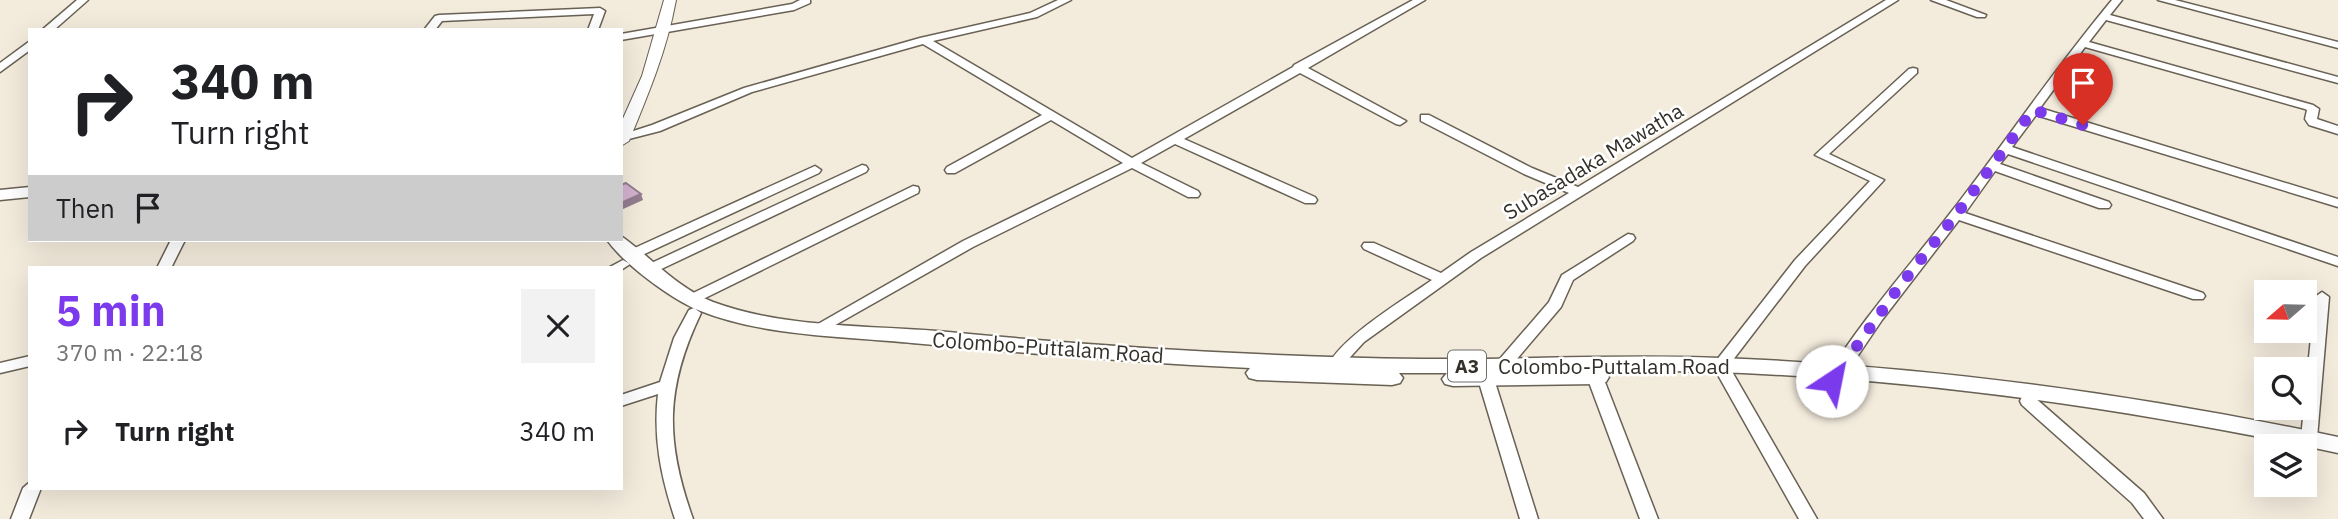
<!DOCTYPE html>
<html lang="en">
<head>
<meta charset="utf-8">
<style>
	:root { --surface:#fff; --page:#f2f2f2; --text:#202124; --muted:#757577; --accent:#7c3aed }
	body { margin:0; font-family:"IBM Plex Sans",sans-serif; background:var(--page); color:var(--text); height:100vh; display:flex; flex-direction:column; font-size:26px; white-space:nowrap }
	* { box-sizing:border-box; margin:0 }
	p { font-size:23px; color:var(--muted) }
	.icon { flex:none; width:38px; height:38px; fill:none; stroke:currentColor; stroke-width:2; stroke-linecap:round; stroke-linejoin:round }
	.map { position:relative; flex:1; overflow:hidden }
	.panel { position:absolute; left:28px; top:266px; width:595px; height:224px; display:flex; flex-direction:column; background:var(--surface); border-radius:0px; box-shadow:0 7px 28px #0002 }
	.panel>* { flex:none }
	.hud { position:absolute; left:28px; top:28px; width:595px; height:214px; border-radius:0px; box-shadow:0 7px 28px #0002; background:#fff; color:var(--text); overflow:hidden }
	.needle { width:46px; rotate:250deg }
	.fabs { position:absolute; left:2254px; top:280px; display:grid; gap:14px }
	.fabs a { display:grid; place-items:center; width:63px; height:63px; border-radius:0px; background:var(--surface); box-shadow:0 7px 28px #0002; font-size:35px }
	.pin { position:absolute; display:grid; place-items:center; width:60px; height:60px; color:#fff; margin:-72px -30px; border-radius:50% 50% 50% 0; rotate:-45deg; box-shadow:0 0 7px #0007 }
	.pin .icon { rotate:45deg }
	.me { position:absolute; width:77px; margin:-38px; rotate:34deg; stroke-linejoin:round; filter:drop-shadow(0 0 5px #0008) }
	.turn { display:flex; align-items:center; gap:24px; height:147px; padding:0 28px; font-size:32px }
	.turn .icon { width:91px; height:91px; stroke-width:2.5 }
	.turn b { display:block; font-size:49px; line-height:60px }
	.then { display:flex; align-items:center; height:66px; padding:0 28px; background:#0003; gap:14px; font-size:26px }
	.round { display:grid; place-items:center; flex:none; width:74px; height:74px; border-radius:0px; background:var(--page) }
	.headline { display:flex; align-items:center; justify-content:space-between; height:119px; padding:0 28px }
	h1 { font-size:42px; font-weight:800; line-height:52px; color:var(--accent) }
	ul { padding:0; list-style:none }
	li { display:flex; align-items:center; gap:21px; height:91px; padding:0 28px }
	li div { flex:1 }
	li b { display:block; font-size:26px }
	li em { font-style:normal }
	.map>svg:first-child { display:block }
</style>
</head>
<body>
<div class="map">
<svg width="2338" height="519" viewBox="0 0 2338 519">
	<rect width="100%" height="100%" fill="#f3ebdc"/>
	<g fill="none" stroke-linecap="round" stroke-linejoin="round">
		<g stroke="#686154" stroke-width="3">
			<g id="minor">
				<path d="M77,0H88L54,30H42Z"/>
				<path d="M800,0H810V3L794,10L621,40V34L792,4Z"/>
				<path d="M1058,0H1071L1037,17L933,41L1132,158L1293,67L1294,65L1413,0H1425L1308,68L1406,121L1400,125L1396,124L1300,73L1184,139L1315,197L1317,200L1315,203H1305L1175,144L1141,163L1198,191L1200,194L1198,197H1188L1132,168L973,247L823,332L816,327L818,324L963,241L1123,163L1051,120L955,173H947L945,170L947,167L1042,115L923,44L752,92L660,131L621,141V135L652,125L744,88L920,38L1030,13Z"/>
				<path d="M1886,0H1898L1481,258L1364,342L1343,365L1340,375H1328L1326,371C1334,341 1405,299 1432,280L1364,249L1362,246L1364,243H1374L1441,273L1471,252L1569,193L1524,174L1421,121V115H1429L1532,168L1578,187Z"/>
				<path d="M1931,0H1946L1986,15L1985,17H1977Z"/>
				<path d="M2112,0H2122L2110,15L2338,77V83L2106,20L2089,42L2313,105L2319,109L2317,119L2338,126V134L2309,125L2305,119L2307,110L2305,109L2085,47L2040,108L2338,199V207L2036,115L2012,147L2338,257V266L2008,154L2000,164L2109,202L2111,205L2109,208H2099L1995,171L1965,213L2203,293L2205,296L2203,299H2193L1959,220L1882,320L1838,385H1826L1824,381C1861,320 1909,267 1952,211C2006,141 2056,67 2112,0Z"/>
				<path d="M2158,0H2175L2338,42V48Z"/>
				<path d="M600,8L605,11L598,30H588L594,14L442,21L435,30H424L435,16L439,15Z"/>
				<path d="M30,41V50L0,72V63Z"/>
				<path d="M1913,68L1917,69V73L1829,154L1884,180L1805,266L1726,369H1716L1713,365L1716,361L1795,260L1870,181L1815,155L1909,69Z"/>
				<path d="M862,165L866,166L868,169L866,172L655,272H645L643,269L645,266Z"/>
				<path d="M815,166L821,170L819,173L638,257L633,258L626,254L628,251Z"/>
				<path d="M913,186L918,187L919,190L918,193L697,302H687L685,299L687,296Z"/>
				<path d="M1628,234L1633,235L1635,238L1633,241L1573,280L1561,307L1510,367L1504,379H1494L1538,519H1520L1478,379L1480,375H1490L1498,361L1549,302L1562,275Z"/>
				<path d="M171,240H185L171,268H157Z"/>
				<path d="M623,260L630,264L621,270V268H608Z"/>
				<path d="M2322,292L2329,297L2317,438L2315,442H2303L2301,438L2315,297Z"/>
				<path d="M694,308L701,313C665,388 665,441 693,519H675C661,477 653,438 658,394L621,406V395L660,382L674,338L689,310Z"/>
				<path d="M30,356V366L0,373V363Z"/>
				<path d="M1726,370L1732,371L1734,375L1817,519H1799L1718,375L1720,371Z"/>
				<path d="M1595,372L1601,373L1603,377L1658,519H1640L1587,377L1589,373Z"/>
				<path d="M2028,395L2034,397L2144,493L2163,519H2144L2132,503L2022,405L2020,401L2022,397Z"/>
				<path d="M30,482V488H41L29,519H11L23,488Z"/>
			</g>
		</g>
		<g stroke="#686154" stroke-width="2">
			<path id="major" d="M664,0H676C667,50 648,95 629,141L621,146V123L642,76Z"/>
		</g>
		<g stroke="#686154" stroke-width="3">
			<g id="highway">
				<path d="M30,187V197L0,200V190Z"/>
				<path d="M621,236C652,258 677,288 713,302C786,329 872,325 948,332C1105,347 1263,357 1422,359C1521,360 1621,354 1720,358C1929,366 2134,394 2338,437V453C2096,402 1850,368 1603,371L1609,377L1606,382L1598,384L1453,386L1445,384L1442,379L1447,373H1399L1403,378L1400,383L1392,385L1257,380L1249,378L1246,373L1250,368C1137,363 1025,353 912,343C842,336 765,337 698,310C671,299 624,264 607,240H621Z"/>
			</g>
		</g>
		<use href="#minor" fill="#fff" fill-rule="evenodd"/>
		<use href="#major" fill="#fff" fill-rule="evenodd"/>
		<use href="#highway" fill="#fff" fill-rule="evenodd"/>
	</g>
	<path fill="#947d91" d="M641,194L643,200L621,210V203Z"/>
	<path fill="#d4b2cf" stroke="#947d91" stroke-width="2" d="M626,183L641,194L621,203V185Z"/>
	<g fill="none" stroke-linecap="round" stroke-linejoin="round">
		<path stroke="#7c3aed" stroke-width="12" stroke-dasharray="0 21.6" d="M1832,381L1899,287L1956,215L2033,110L2083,125"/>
	</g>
	<g text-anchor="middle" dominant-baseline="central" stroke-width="5" stroke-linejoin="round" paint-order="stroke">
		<rect fill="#fff" stroke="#706e6a" stroke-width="2" x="1448" y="350.5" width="38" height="31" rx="5"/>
		<g font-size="19" font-weight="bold" fill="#33302a">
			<text x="1467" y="366">A3</text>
		</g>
		<g font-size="21" fill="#33302a" stroke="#fff">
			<text transform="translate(1593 161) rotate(-31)">Subasadaka Mawatha</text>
			<text transform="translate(1048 347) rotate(4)">Colombo-Puttalam Road</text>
			<text x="1614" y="366">Colombo-Puttalam Road</text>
		</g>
	</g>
</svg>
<div class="fabs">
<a><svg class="needle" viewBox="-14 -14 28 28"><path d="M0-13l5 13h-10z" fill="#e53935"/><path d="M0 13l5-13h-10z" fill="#757577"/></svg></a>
<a><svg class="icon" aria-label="search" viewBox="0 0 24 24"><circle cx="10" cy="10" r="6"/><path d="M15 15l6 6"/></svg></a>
<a><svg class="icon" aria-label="layers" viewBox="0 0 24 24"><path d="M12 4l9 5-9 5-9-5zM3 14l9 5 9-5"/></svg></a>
</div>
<div class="pin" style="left:2083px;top:125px;background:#d93025"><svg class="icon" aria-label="arrive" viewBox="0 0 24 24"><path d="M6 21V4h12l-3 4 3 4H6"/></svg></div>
<svg class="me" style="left:1832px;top:381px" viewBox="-20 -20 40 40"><circle r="19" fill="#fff"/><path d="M0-13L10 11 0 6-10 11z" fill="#7c3aed"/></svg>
<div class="hud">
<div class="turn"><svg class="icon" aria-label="right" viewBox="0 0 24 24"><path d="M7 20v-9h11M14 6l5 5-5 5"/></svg><div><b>340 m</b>Turn right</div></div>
<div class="then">Then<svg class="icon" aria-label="arrive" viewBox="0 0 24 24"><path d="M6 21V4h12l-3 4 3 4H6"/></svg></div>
</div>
<section class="panel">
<div class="headline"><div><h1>5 min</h1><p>370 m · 22:18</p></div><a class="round"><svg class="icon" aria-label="close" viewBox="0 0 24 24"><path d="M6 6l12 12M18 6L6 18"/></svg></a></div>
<ul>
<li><svg class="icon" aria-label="right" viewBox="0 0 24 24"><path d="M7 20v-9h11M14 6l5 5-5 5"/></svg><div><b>Turn right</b></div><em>340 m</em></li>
</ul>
</section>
</div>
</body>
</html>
